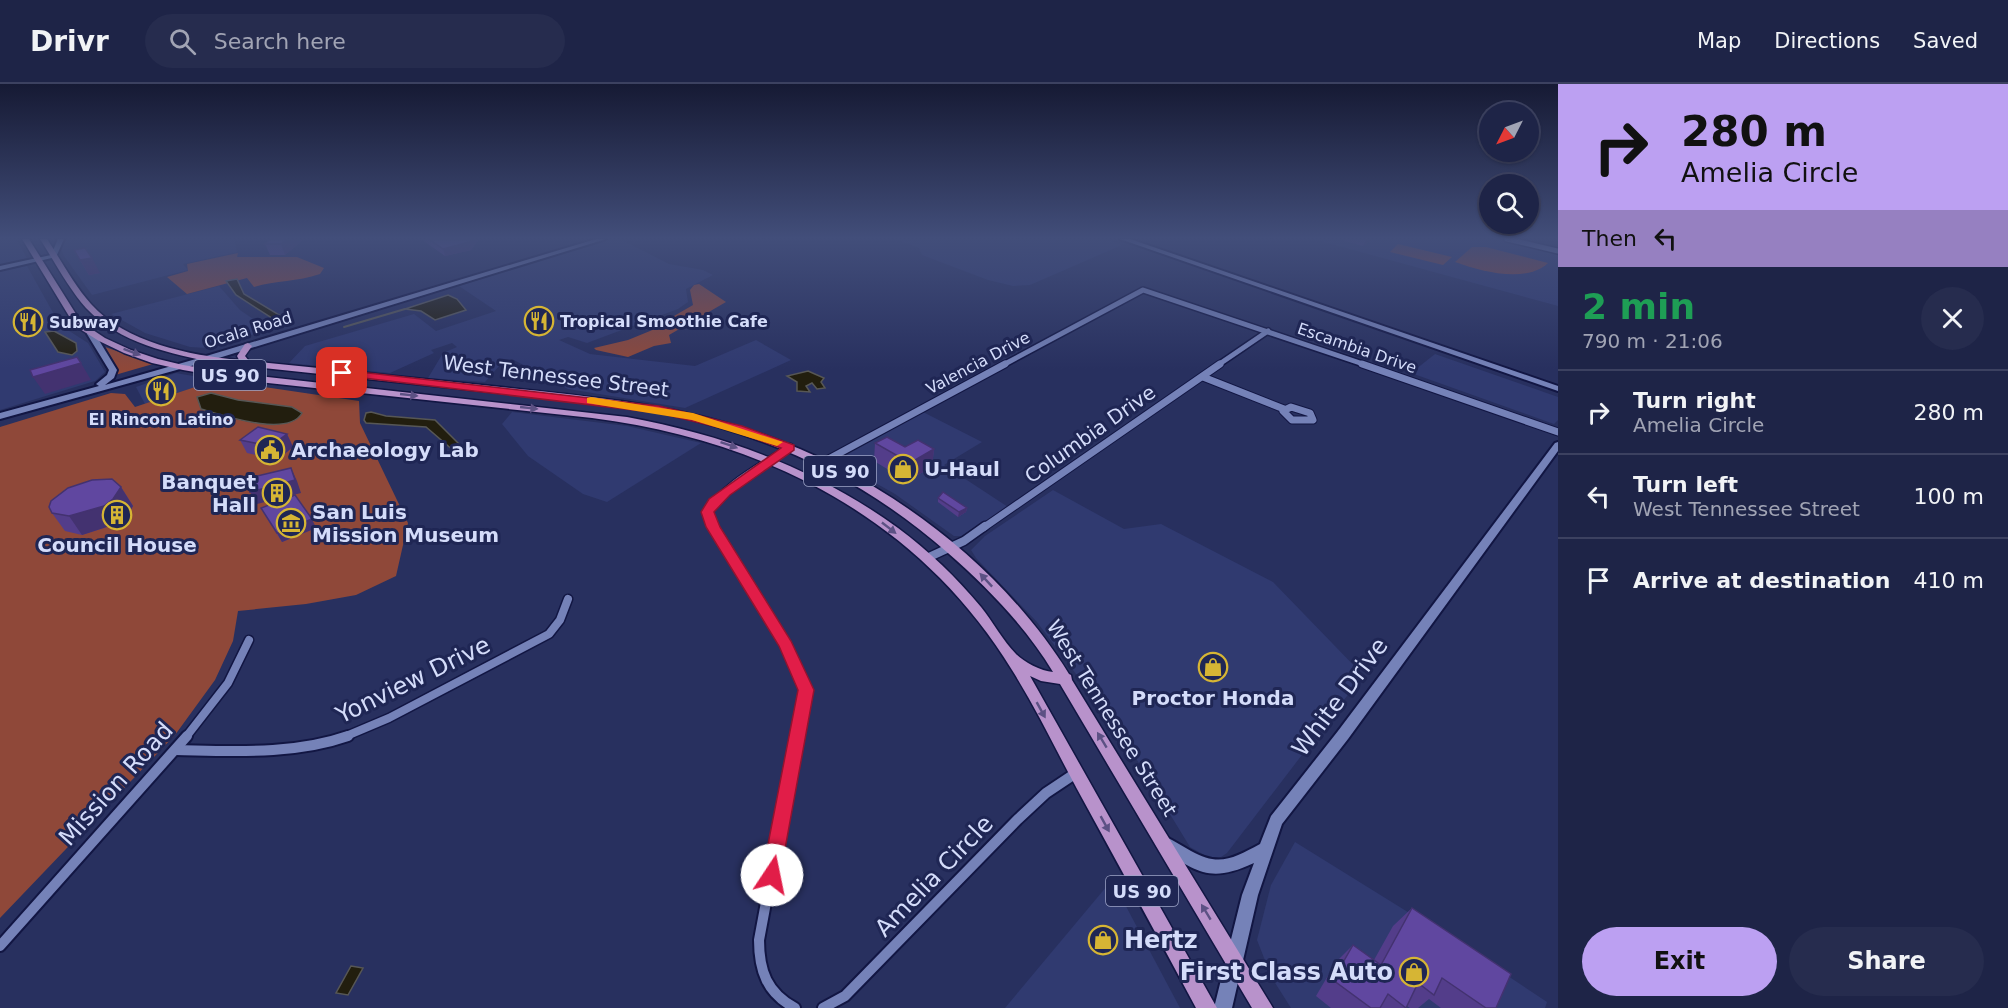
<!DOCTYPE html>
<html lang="en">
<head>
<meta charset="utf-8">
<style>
	:root { --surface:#1e2447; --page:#262c4e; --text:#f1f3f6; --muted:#a1a4b4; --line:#3c4160; --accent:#bca0f2 }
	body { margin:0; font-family:"DejaVu Sans",sans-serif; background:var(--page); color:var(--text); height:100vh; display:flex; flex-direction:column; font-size:22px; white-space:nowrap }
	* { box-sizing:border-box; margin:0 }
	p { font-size:20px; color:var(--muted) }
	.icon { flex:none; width:33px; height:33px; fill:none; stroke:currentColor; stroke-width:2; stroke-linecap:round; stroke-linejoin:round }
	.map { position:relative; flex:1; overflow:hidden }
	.panel { display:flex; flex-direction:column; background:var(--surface); width:450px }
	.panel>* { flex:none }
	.banner { background:#bca0f2; color:#111; overflow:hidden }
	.needle { width:39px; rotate:228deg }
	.controls { position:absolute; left:1479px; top:18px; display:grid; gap:12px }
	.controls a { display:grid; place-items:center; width:60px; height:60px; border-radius:50%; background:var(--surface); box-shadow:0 2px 4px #0004,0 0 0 2px var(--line); font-size:30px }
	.pin { position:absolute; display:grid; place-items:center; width:51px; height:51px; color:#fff; margin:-26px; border-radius:12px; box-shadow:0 3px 9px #0006 }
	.me { position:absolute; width:66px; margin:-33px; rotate:11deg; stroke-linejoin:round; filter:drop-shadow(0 0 4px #0008) }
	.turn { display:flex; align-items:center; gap:21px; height:126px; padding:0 24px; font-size:27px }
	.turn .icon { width:78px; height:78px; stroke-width:2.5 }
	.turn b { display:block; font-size:42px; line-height:51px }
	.then { display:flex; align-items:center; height:57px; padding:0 24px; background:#0003; gap:12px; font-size:22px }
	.round { display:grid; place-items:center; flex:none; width:63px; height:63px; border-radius:32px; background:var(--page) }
	.overview { display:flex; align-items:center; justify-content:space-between; height:102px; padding:0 24px }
	h1 { font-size:36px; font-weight:800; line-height:45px; color:#1e9e55 }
	.button { display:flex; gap:12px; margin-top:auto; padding:12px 24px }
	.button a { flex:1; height:69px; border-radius:36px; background:var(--accent); color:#111; font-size:24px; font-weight:800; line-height:69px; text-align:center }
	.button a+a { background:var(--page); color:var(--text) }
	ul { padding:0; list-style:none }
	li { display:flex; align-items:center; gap:18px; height:84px; padding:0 24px; border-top:2px solid var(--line) }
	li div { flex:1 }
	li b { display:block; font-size:22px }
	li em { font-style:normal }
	header { display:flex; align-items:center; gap:36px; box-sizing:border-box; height:84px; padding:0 30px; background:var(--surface); border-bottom:2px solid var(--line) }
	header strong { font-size:28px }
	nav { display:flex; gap:33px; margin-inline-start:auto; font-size:21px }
	.search { width:420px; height:54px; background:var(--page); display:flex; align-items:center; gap:15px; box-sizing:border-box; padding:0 21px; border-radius:33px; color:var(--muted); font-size:22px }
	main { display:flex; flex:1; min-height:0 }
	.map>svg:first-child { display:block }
</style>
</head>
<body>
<header>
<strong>Drivr</strong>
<div class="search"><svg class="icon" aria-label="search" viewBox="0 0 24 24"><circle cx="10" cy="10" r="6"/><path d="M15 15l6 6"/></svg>Search here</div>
<nav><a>Map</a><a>Directions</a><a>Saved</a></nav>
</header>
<main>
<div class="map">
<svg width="1558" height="924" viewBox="0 0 1558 924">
	<rect width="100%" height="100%" fill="#28305f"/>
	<g fill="#303a70">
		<path d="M0,155H16L27,174L0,180Z"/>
		<path d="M67,155H234L237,168L183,180L188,186L92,211L64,172L61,164Z"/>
		<path d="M613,155H620L669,180L703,186L713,191L686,205L688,218L678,225L587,259L568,253L559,256L590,270L695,282L756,256L791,276L685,324L568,305L512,275L501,280L485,298L428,294L443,269L457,263L452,259L431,266L434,269L390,289L289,279L305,262L414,230L436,247L496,227L459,202Z"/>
		<path d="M895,155H1107L1122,161L1030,201L1013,202L988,196L922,171L919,164Z"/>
		<path d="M1313,155H1498L1558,170V222Z"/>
		<path d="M27,182L60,241L88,259L105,288L95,297L0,326V187Z"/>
		<path d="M219,202L240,226L259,239L261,248L207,264L190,263L145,249L111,230Z"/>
		<path d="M1435,270L1558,313V336L1554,340L1411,289Z"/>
		<path d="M176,289L216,296L145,320L136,303Z"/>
		<path d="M512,328L627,342L701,359L607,418L583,410L528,372L502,340Z"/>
		<path d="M923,328L982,358L944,381L1008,423L961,452H954L895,410L840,379L843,373Z"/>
		<path d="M1053,406L1124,445L1161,440L1273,498L1363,591L1227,769L1221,773L1210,774L1190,763L1137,676L1088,606L1037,538L976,474L971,466L985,452Z"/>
		<path d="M1295,758L1469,866L1547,918L1545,924H1291L1272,894L1257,856L1271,801Z"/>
		<path d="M1112,796L1180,924H1005Z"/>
	</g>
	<g fill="#8f4839">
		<path d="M1398,160L1452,173L1443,181L1390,168Z"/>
		<path d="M1472,163H1486L1548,179C1526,200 1480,187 1455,178Z"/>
		<path d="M238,169L237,173H297L324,184L320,190C297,198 276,196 254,203L247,194L187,210L167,193L188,187L187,180Z"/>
		<path d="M699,200L726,218L669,251L671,259L654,262L628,273L596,266L594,264L628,256L667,240L674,232L693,221L690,206L694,201Z"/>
		<path d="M105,263L152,279L153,280L115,291L118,286Z"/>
		<path d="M216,296L359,317L360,339L408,439L396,492L356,511L306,520L238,527L233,557L215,596L175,651L0,834V343L111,309L125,310L135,323Z"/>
	</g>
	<g fill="#221e0e" stroke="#575755" stroke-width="1.5">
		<path d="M237,195L244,210L286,235L278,238L236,211L226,197Z"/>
		<path d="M448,211L457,215L466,226L435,236L421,227L405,225Z"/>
		<path d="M54,247L76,259L77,267L72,271L58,268L45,248Z"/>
		<path d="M808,287L824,294L821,298L825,304L817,305L812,299L806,302L810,308L797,307V298L787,292Z"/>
		<path d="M211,309L238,316L292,323L302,329C288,354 222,331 201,325L197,313Z"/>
		<path d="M371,328L386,332L435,336L464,365L454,367L426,343L366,339L364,336L366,329Z"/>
		<path d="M351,882L363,884L348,911L336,909Z"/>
	</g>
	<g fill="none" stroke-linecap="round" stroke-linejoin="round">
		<path stroke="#575755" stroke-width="2" d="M344,243L405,225"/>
		<g stroke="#121643" stroke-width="8">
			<g id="minor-far3">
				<path d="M1507,155L1558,167"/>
				<path d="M1003,281L1143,206L1366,281"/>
				<path d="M1218,281L1268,247"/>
			</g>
		</g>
		<g stroke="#121643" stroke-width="9">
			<g id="minor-far2">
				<path d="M1362,280L1558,348"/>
				<path d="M1203,293L1284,325"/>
				<path d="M1291,323L1310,329L1313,336H1292L1283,327Z"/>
				<path d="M823,378L1005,280"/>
				<path d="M713,444L708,428C726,399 763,382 790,363"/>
				<path d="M983,444L1220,280"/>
			</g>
		</g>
		<g stroke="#121643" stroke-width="11">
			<g id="minor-far1">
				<path d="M713,442L786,561L806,606L797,653"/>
				<path d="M927,474L964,457L985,442"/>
				<path d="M186,653L228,599L249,556"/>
				<path d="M344,653L389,634L549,550L560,536L568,515"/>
			</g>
		</g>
		<g stroke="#121643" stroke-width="14">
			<g id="minor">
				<path d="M176,666C233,667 294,671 348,652"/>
				<path d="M0,862L187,652"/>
				<path d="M795,924C767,909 759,887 759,856L797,652"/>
				<path d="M823,924L845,912L1017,736L1046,709L1076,689"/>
			</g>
		</g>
		<g stroke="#121643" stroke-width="4">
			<g id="tertiary">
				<path d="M58,155H64L56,173L0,186V182L51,171Z"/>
				<path d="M1558,358V367L1348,655L1282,740L1258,811L1232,924H1214L1242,811L1254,779C1211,799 1198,789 1161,765L1159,760L1161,755L1166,753C1175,757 1182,762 1191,767C1219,783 1234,774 1260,760L1271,732L1338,647L1555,359Z"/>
			</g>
		</g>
		<g stroke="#121643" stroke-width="4">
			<g id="secondary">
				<path d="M596,155H606L209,277L0,335V329L99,302L96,300L107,291L109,286L87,250L88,248H94L117,286L114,294L105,301L203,273Z"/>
				<path d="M1120,155H1130L1558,302V307Z"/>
			</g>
		</g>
		<g stroke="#121643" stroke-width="3">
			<path id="primary" d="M22,155H29L81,238L105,254L131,266L158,275L183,281L241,290L627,333C725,351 817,385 898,444C929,467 957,494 981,523C993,538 1003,557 1016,570C1024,578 1041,587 1053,588C1026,543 987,503 948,469C864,395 771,352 662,329C600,316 535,313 472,306C386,297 301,288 216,279C171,270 119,259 86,224C69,205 54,177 40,155H47C61,176 74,201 91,220C126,259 189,271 239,276L237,272L245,260L248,259L252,262L245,272L249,277C327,285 405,293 482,301C563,310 645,316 723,338C861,376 993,468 1069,590L1071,591L1072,596L1273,924H1252L1060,600L1041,597L1030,592L1217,924H1196C1157,851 1117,778 1077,705C1056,666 1036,624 1012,586C919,434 764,356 592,334L241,296L183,286L152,279L124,269L99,257L75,242Z"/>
		</g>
		<use href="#minor-far3" stroke="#7582b8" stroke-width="5"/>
		<use href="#minor-far2" stroke="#7582b8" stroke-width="7"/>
		<use href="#minor-far1" stroke="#7582b8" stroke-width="8"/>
		<use href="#minor" stroke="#7582b8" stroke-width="10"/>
		<use href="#tertiary" fill="#7582b8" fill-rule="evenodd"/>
		<use href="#secondary" fill="#7582b8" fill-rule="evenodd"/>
		<use href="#primary" fill="#b892cb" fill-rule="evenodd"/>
	</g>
	<g fill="#533d8a">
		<path d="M271,155H304L285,171H270L265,160Z"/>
		<path d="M421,155H479L471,166L445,172Z"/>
		<path d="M1338,155H1372L1363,162Z"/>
		<path d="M74,166L100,189L89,191Z"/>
		<path d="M287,350L293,363L277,376L247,369L240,356Z"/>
		<path d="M875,359L905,363L934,365L932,383L907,397L874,377Z"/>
		<path d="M121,403L133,422L126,434L116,440L82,451L65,447L52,429Z"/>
		<path d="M938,414L967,424L966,428L958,433L938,418Z"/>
		<path d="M261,424L316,444L282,458L266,433Z"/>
		<path d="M1412,824L1496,924H1441L1429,915L1418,924H1410L1407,922L1405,924H1331L1316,912L1336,878L1353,861L1374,876L1393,842Z"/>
	</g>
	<g fill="#433270">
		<path d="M286,155H304L285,171L281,160Z"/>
		<path d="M472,155H479L471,166L445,172L443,165Z"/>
		<path d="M1366,155H1372L1363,162Z"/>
		<path d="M92,174L100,189L89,191L80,176Z"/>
		<path d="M81,279L91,296L45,310L33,293Z"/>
		<path d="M287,350L293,363L277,376L270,362Z"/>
		<path d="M934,365L932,383L907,397L910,379Z"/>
		<path d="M291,384L297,397L301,409L257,420L250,408Z"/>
		<path d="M121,403L133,422L126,434L116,440L82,451L69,432Z"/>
		<path d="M967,424L966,428L958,433L959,428Z"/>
		<path d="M312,435L316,444L282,458L277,449Z"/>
	</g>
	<g fill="#6047a0" stroke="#433270" stroke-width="1.5">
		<path d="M271,155H286L281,160H265Z"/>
		<path d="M429,155H472L469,158L443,165Z"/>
		<path d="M85,164L92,174L80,176L74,166Z"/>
		<path d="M77,273L81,279L33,293L30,286Z"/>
		<path d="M258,343L287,350L270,362L240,356Z"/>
		<path d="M887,353L905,363L918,356L934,365L910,379L875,359Z"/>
		<path d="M291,384L295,396L250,408L249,394Z"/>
		<path d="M112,395L121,403L113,415L104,422L69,432L52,429L49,423L51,417L68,404L92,396Z"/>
		<path d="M943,408L967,424L959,428L938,414Z"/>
		<path d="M295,411L312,435L277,449L261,424Z"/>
		<path d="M1412,824L1511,890L1496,924H1486L1442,894L1434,911L1418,899L1406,924L1388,910L1380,924H1371L1333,896L1353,861L1381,881Z"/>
	</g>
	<defs><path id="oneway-solid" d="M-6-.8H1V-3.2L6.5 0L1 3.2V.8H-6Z" transform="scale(1.5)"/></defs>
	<g fill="#5c5184">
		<use href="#oneway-solid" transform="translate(132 268) rotate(20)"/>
		<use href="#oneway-solid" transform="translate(409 311) rotate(6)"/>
		<use href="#oneway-solid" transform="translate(529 324) rotate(6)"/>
		<use href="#oneway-solid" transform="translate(729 361) rotate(19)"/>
		<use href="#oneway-solid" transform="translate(889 444) rotate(38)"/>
		<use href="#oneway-solid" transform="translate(986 496) rotate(-133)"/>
		<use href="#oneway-solid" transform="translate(1041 626) rotate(61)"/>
		<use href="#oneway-solid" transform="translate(1102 656) rotate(-121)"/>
		<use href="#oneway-solid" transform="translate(1105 740) rotate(61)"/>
		<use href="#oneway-solid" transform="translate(1206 828) rotate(-121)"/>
	</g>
	<linearGradient id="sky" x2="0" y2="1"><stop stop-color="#161a34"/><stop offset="0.54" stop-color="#424e7a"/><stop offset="1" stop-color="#424e7a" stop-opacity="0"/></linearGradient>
	<rect width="1558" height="285" fill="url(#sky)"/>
	<path fill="#e11d48" stroke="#92132f" stroke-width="1.5" d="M342,286L659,322L742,342L794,361V366L730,411L714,428L720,443L791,557L814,606L779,798L772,800L765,798L762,791L798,606L779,562L706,443L701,428L709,415L781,364L734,347L659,329L338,291L336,289Z"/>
	<path fill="#f59e0b" d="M591,313L693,329L783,358L777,362L692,336L587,319V314Z"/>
	<defs>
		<g id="restaurant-ring" transform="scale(1.5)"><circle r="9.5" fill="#1f2654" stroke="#d6b534" stroke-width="1.5"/><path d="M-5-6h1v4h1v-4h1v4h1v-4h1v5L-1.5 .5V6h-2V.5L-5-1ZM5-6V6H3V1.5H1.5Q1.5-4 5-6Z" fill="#d6b534"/></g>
		<g id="civic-ring" transform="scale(1.5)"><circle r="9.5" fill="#1f2654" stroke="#d6b534" stroke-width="1.5"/><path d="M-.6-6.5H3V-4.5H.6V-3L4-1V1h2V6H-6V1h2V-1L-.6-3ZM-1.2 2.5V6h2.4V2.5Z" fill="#d6b534"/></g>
		<g id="shop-ring" transform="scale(1.5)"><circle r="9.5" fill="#1f2654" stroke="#d6b534" stroke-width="1.5"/><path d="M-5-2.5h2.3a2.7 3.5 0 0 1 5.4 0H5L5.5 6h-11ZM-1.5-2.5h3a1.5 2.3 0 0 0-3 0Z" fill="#d6b534"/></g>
		<g id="building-ring" transform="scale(1.5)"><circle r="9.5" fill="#1f2654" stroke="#d6b534" stroke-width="1.5"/><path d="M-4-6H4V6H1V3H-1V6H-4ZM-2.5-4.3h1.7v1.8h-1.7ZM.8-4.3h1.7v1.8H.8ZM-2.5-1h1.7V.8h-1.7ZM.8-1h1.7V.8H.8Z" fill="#d6b534"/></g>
		<g id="museum-ring" transform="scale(1.5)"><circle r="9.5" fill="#1f2654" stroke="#d6b534" stroke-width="1.5"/><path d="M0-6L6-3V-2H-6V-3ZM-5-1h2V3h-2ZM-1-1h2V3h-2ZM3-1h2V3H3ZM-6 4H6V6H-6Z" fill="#d6b534"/></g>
	</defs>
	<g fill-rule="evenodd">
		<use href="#restaurant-ring" x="539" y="237"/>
		<use href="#restaurant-ring" x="28" y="238"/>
		<use href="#restaurant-ring" x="161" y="307"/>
		<use href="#civic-ring" x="270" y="366"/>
		<use href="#shop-ring" x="903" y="385"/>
		<use href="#building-ring" x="277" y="409"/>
		<use href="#building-ring" x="117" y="431"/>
		<use href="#museum-ring" x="291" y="439"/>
		<use href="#shop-ring" x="1213" y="583"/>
		<use href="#shop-ring" x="1103" y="856"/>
		<use href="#shop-ring" x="1414" y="888"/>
	</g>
	<g text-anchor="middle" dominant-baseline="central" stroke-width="6" stroke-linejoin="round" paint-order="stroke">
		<g font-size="16" font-weight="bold" fill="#d4dcfa" stroke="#1f2654" text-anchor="start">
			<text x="560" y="237">Tropical Smoothie Cafe</text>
			<text x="49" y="238">Subway</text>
			<text x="161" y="335" text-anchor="middle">El Rincon Latino</text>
		</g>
		<g font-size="16" fill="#d4dcfa" stroke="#1f2654">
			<text transform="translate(248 246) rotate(-17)">Ocala Road</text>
			<text transform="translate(1357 264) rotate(19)">Escambia Drive</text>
			<text transform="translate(978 279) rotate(-28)">Valencia Drive</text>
		</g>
		<g fill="#1f2654" stroke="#9ea5c8" stroke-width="1.5">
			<rect x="194" y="276" width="72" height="30" rx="4.5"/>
			<rect x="804" y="372" width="72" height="30" rx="4.5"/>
			<rect x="1106" y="792" width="72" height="30" rx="4.5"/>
		</g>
		<g font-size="18" font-weight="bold" fill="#d4dcfa">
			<text x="230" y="291">US 90</text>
			<text x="840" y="387">US 90</text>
			<text x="1142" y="807">US 90</text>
		</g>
		<g font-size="20" fill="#d4dcfa" stroke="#1f2654">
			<text transform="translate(556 292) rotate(7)">West Tennessee Street</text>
			<text transform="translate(1090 350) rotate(-35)">Columbia Drive</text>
			<text transform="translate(1112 634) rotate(58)">West Tennessee Street</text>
		</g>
		<g font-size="20" font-weight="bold" fill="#d4dcfa" stroke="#1f2654" text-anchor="start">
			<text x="291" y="366">Archaeology Lab</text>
			<text x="924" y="385">U-Haul</text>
			<text x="256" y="398" text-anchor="end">Banquet<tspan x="256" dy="23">Hall</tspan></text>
			<text x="312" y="428">San Luis<tspan x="312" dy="23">Mission Museum</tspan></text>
			<text x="117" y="461" text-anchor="middle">Council House</text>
			<text x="1213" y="614" text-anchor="middle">Proctor Honda</text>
		</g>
		<g font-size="24" fill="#d4dcfa" stroke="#1f2654">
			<text transform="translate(413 596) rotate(-26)">Yonview Drive</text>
			<text transform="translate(1340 613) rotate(-53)">White Drive</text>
			<text transform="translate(116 700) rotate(-48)">Mission Road</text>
			<text transform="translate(934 792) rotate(-46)">Amelia Circle</text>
		</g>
		<g font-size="24" font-weight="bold" fill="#d4dcfa" stroke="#1f2654" text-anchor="start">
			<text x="1124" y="856">Hertz</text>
			<text x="1393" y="888" text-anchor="end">First Class Auto</text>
		</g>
	</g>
</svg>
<div class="controls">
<a><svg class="needle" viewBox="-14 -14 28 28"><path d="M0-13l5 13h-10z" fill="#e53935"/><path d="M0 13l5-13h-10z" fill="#a1a4b4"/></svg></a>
<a><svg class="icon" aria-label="search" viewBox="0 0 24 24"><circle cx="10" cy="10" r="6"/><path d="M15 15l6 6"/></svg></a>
</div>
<div class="pin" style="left:342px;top:289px;background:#d93025"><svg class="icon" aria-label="arrive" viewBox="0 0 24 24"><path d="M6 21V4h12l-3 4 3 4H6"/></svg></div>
<svg class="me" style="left:772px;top:791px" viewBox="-20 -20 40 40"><circle r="19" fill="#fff"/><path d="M0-13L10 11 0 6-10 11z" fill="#e11d48"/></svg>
</div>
<section class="panel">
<div class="banner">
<div class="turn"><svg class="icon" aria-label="right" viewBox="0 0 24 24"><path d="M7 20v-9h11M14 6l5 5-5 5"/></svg><div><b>280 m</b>Amelia Circle</div></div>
<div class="then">Then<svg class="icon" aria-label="left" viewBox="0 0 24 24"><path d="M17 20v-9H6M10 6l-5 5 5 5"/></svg></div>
</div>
<div class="overview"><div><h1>2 min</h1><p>790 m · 21:06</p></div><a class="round"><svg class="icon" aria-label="close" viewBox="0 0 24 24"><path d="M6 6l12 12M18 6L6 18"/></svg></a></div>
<ul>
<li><svg class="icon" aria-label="right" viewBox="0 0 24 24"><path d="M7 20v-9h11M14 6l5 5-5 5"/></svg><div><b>Turn right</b><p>Amelia Circle</p></div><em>280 m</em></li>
<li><svg class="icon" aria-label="left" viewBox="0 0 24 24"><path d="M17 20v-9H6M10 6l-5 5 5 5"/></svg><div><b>Turn left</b><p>West Tennessee Street</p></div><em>100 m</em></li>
<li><svg class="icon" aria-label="arrive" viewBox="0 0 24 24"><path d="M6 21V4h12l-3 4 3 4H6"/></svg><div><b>Arrive at destination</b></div><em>410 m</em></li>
</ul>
<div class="button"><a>Exit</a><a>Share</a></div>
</section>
</main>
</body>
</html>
